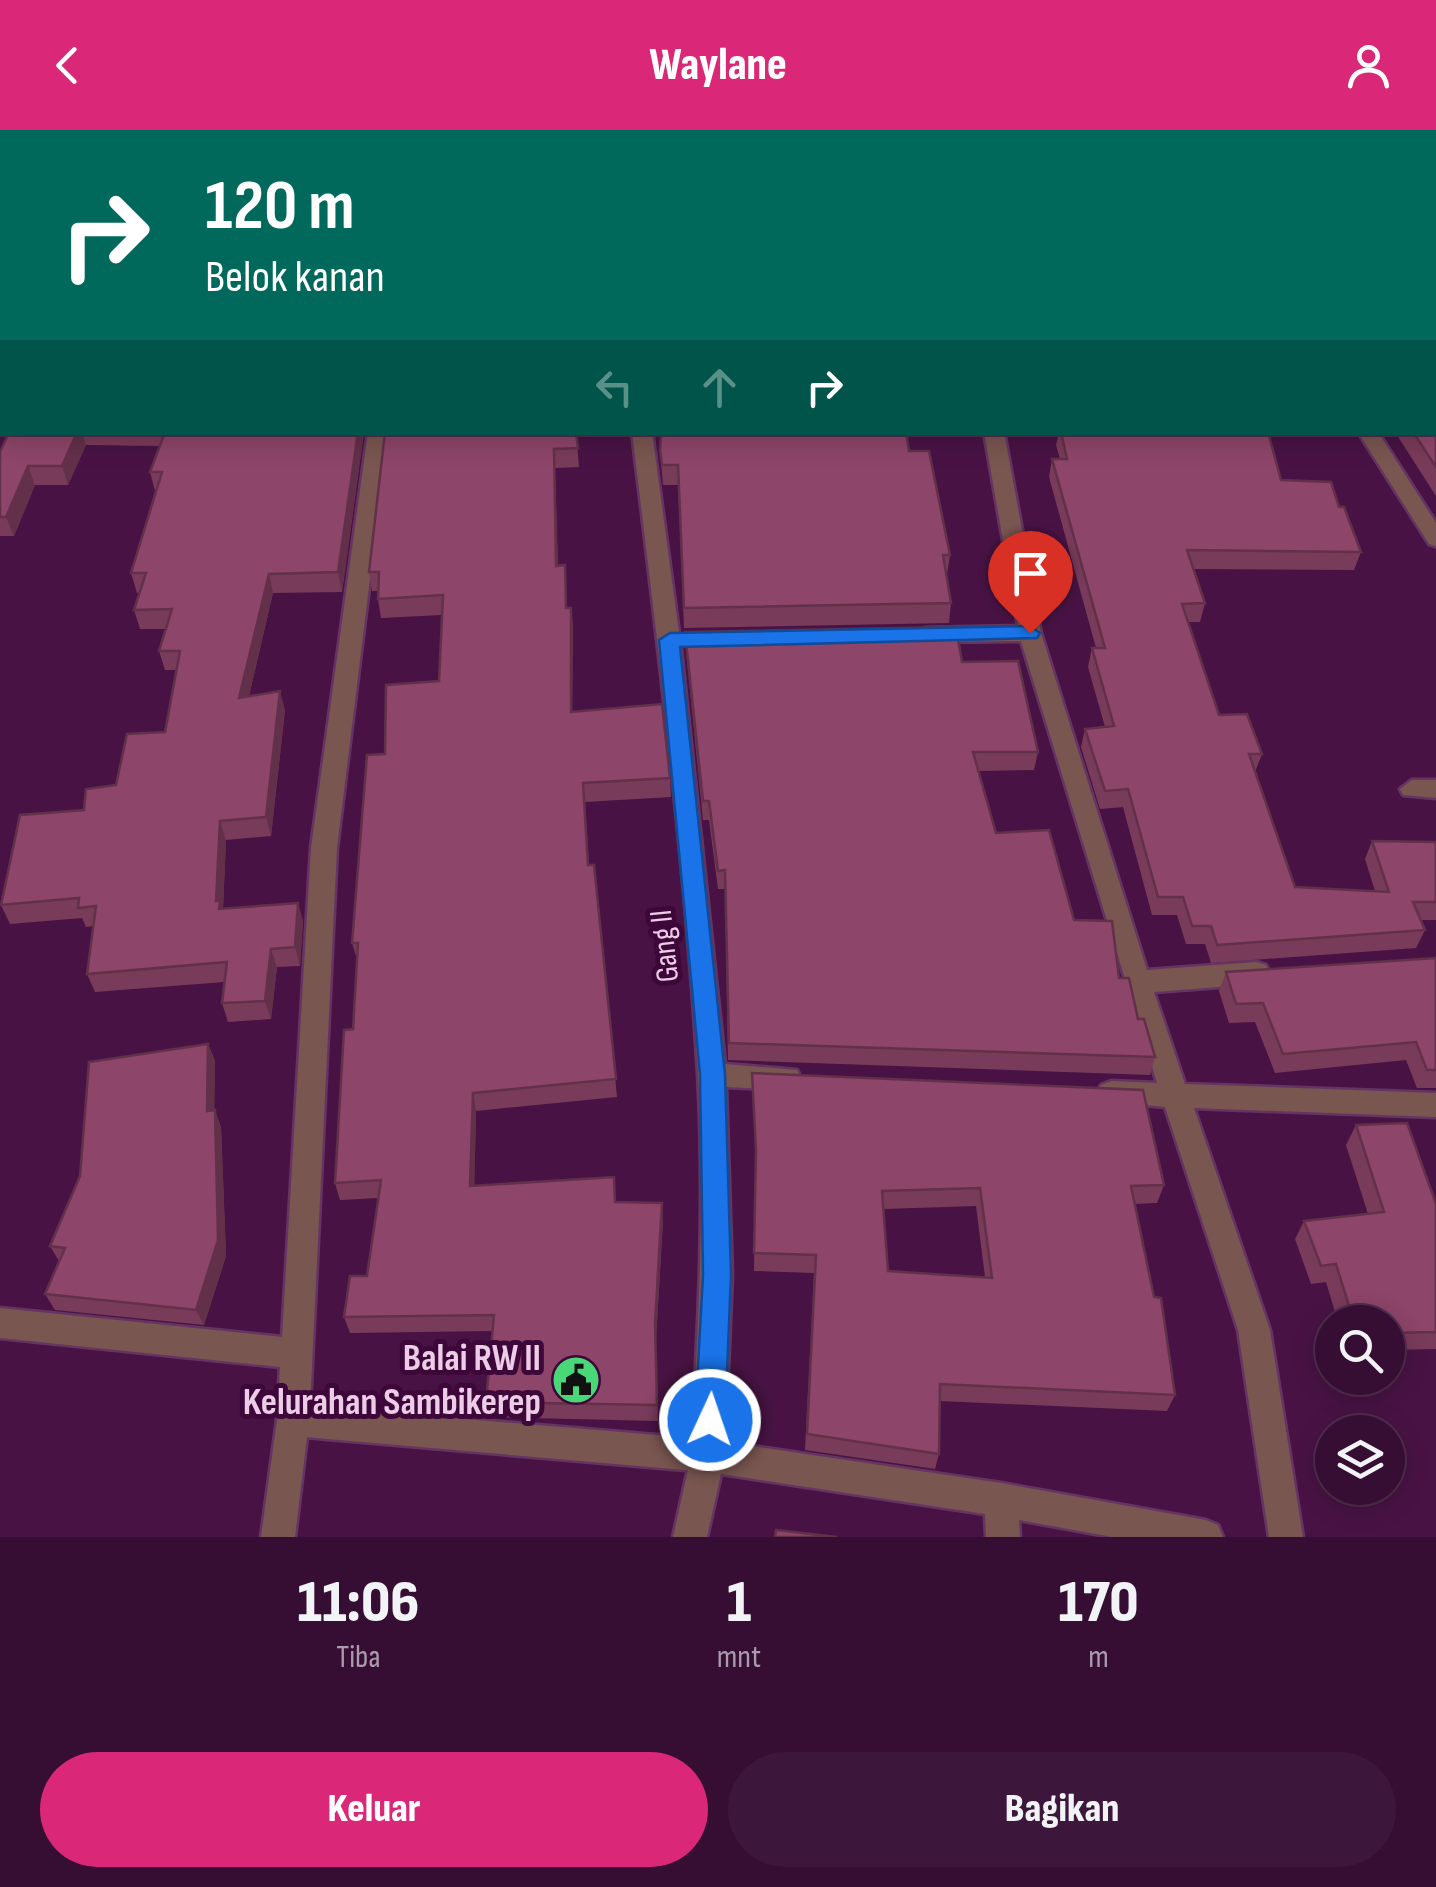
<!DOCTYPE html>
<html lang="id">
<head>
<meta charset="utf-8">
<style>
	:root { --surface:#360e33; --page:#3d173b; --text:#f1f3f6; --muted:#aa9cac; --line:#502e4e; --accent:#db2777 }
	body { margin:0; font-family:"Sofia Sans Condensed",sans-serif; background:var(--page); color:var(--text); height:100vh; display:flex; flex-direction:column; font-size:38px; white-space:nowrap }
	* { box-sizing:border-box; margin:0 }
	p { font-size:32px; color:var(--muted) }
	.icon { flex:none; width:55px; height:55px; fill:none; stroke:currentColor; stroke-width:2; stroke-linecap:round; stroke-linejoin:round }
	.map { position:relative; height:1407px; overflow:hidden }
	.sheet { display:flex; flex-direction:column; background:var(--surface); flex:1 }
	.sheet>* { flex:none }
	.top-card { position:absolute; left:0px; top:0px; width:1438px; height:305px; box-shadow:0 5px 25px #0003,0 0 0 2px var(--line); background:#00695c; color:#fff; overflow:hidden }
	.tools { position:absolute; left:1315px; top:1175px; display:grid; gap:20px }
	.tools a { display:grid; place-items:center; width:90px; height:90px; border-radius:50%; background:var(--surface); box-shadow:0 5px 25px #0003,0 0 0 2px var(--line); font-size:50px }
	.pin { position:absolute; display:grid; place-items:center; width:85px; height:85px; color:#fff; margin:-102px -42px; border-radius:50% 50% 50% 0; rotate:-45deg; box-shadow:0 0 10px #0007 }
	.pin .icon { rotate:45deg }
	.me { position:absolute; width:110px; margin:-55px; rotate:3deg; stroke-linejoin:round; filter:drop-shadow(0 0 8px #0008) }
	.turn { display:flex; align-items:center; gap:35px; height:210px; padding:0 40px; font-size:45px }
	.turn .icon { width:130px; height:130px; stroke-width:2.5 }
	.turn b { display:block; font-size:70px; line-height:85px }
	.lanes { display:flex; align-items:center; height:95px; padding:0 40px; background:#0003; justify-content:center; gap:50px; direction:ltr }
	.lanes .off { opacity:.35 }
	.eta { display:flex; justify-content:space-evenly; align-items:center; height:170px; text-align:center }
	.eta b { font-size:60px; font-weight:800; line-height:70px }
	.action { display:flex; gap:20px; margin-top:auto; padding:20px 40px }
	.action a { flex:1; height:115px; border-radius:60px; background:var(--accent); color:#fff; font-size:40px; font-weight:800; line-height:115px; text-align:center }
	.action a+a { background:var(--page); color:var(--text) }
	header { display:flex; justify-content:space-between; align-items:center; height:130px; padding:0 40px; background:var(--accent); color:#fff; font-size:45px; font-weight:800 }
	.map>svg:first-child { display:block }
</style>
</head>
<body>
<header><svg class="icon" aria-label="back" viewBox="0 0 24 24"><path d="M15 5l-7 7 7 7"/></svg>Waylane<svg class="icon" aria-label="person" viewBox="0 0 24 24"><circle cx="12" cy="8" r="4"/><path d="M4 21q1-7 8-7t8 7"/></svg></header>
<div class="map">
<svg width="1436" height="1407" viewBox="0 0 1436 1407">
	<rect width="100%" height="100%" fill="#481344"/>
	<g fill="none" stroke-linecap="round" stroke-linejoin="round">
		<g stroke="#663462" stroke-width="5">
			<g id="lane">
				<path d="M1412,650H1436V668L1403,665L1400,659Z"/>
				<path d="M293,1274L305,1279L309,1290L295,1407H261L277,1290L281,1279Z"/>
				<path d="M708,1310L720,1314L725,1326L707,1407H673L691,1326L696,1314Z"/>
			</g>
		</g>
		<g stroke="#663462" stroke-width="5">
			<g id="street">
				<path d="M920,0H936L937,2H921Z"/>
				<path d="M368,302H388L337,718L310,1276L692,1308C699,1187 705,1066 698,944C685,730 658,515 632,302H652L680,510L725,934L797,940L801,948L797,956L787,960L726,957L732,1145L725,1312L1001,1353L1206,1390L1218,1395L1223,1407H1112L1019,1390L1020,1407H986L985,1384L708,1342L293,1306L281,1301L277,1290L280,1237L0,1208V1178L282,1207L311,718Z"/>
				<path d="M984,302H1004L1041,503L1147,840L1257,832L1266,835L1270,843L1266,851L1257,854L1154,862L1185,954L1436,963V987L1194,978L1270,1200L1303,1407H1269L1238,1200L1165,977L1101,971L1097,963L1101,955L1111,951L1157,953L1021,511L925,512L914,505L925,498L1018,496Z"/>
				<path d="M1358,302H1378L1436,393V416L1429,414Z"/>
			</g>
		</g>
		<g stroke="#663462" stroke-width="5">
			<g id="secondary">
				<rect x="0" y="251" width="2" height="12"/>
				<rect x="1435" y="253" width="1" height="12"/>
			</g>
		</g>
		<use href="#lane" fill="#795650" fill-rule="evenodd"/>
		<use href="#street" fill="#795650" fill-rule="evenodd"/>
		<use href="#secondary" fill="#a36c62" fill-rule="evenodd"/>
	</g>
	<g fill="#793b5a" fill-rule="evenodd">
		<path d="M0,0L2,2V249L0,247Z"/>
		<rect x="610" y="0" width="140" height="2"/>
		<path d="M1436,264V366L1395,302H1435Z"/>
		<path d="M9,302H364L342,462L273,463L249,566L285,580L271,706L226,710L223,778L298,773L303,791L300,836L277,837L271,889L228,892L222,873L224,852L95,862L87,844L93,796L86,797L82,788L10,794L1,775L84,680L116,655L165,602L177,540H165L159,521L166,499H140L134,480L140,462L137,463L131,443L155,361L150,342L159,316L86,315L68,355H35L14,406H0V322Z"/>
		<path d="M576,302L579,337L555,338L558,435L567,478H571L573,497L572,581L670,648L671,667L585,672L589,735H594L617,967L476,981L474,1055L616,1072L663,1090L656,1210L658,1291L490,1287L486,1272L493,1201L350,1203L344,1187L367,1146L379,1068L340,1070L335,1053L353,899L357,829L352,813L385,624L439,551L442,485L381,488L378,469V461H372L369,442Z"/>
		<path d="M1059,302H1268L1281,350L1339,377L1361,422L1354,440L1193,439L1205,473L1200,492H1188L1219,585L1262,624L1255,642L1295,757L1375,761L1365,729L1372,711L1436,712V790H1421L1425,800L1416,818L1211,833L1205,814H1186L1177,785H1152L1123,677L1100,679L1081,617L1085,599L1105,597L1088,537L1092,518H1096L1049,347L1052,329H1060L1056,315Z"/>
		<path d="M660,320L909,321L950,425L947,445L951,473L949,493L684,498L678,355H663Z"/>
		<path d="M685,502L962,532L1038,622L1034,640L978,641L996,703L1074,790L1119,848L1155,927L1150,945L728,930L725,759H718L709,690H703L686,521Z"/>
		<path d="M1436,828V958H1417L1406,930L1275,943L1255,892L1229,893L1219,861L1226,842Z"/>
		<path d="M208,914L215,931L214,980L221,997L226,1126L204,1195L55,1180L45,1164L59,1131L50,1116Z"/>
		<path d="M752,943L1164,1055L1157,1073L1134,1074L1175,1265L1167,1281L940,1271L939,1324L935,1339L805,1320L814,1143L754,1141L756,1039ZM976,1076L985,1147L888,1141L884,1079Z"/>
		<path d="M1356,995L1436,1074V1219L1388,1220V1192H1338L1326,1152L1311,1154L1295,1109L1304,1091L1368,1084L1346,1015Z"/>
	</g>
	<g fill="#63304a">
		<path d="M77,302H82L86,315L68,355L62,336Z"/>
		<path d="M358,302H364L342,462L338,442Z"/>
		<path d="M554,319L555,338L558,455L556,436Z"/>
		<path d="M28,336L35,355L14,406L6,387Z"/>
		<path d="M269,444L273,463L244,587L239,568Z"/>
		<path d="M571,478L573,497L572,601L571,582Z"/>
		<path d="M280,561L285,580L271,706L266,687Z"/>
		<path d="M220,691L226,710L223,779L226,797L216,771Z"/>
		<path d="M298,773L303,791L300,836L295,817Z"/>
		<path d="M271,819L277,837L271,889L265,871Z"/>
		<path d="M208,914L215,931L214,998L207,981Z"/>
		<path d="M473,963L476,981L474,1073L470,1056Z"/>
		<path d="M215,980L221,997L226,1126L204,1195L196,1180Z"/>
		<path d="M662,1073L663,1090L656,1210L658,1291L655,1194Z"/>
	</g>
	<g fill="#8d4569" stroke="#63304a" stroke-width="2.5" fill-rule="evenodd">
		<path d="M0,0H386V2H2V233H0Z"/>
		<path d="M466,0H535V2H467Z"/>
		<path d="M614,0H693L659,2H614Z"/>
		<path d="M769,0H853L854,2H769Z"/>
		<path d="M964,0H1068L1069,2H964Z"/>
		<path d="M1275,0H1369L1371,2H1272Z"/>
		<path d="M1435,96L1436,98V215L1435,214Z"/>
		<path d="M1435,264H1436V337L1413,302H1435Z"/>
		<path d="M9,302H77L62,336H28L6,387H0V322Z"/>
		<path d="M165,302H358L338,442L269,444L239,568L280,561L266,687L220,691L216,771H220L219,779L298,773L295,817L271,819L265,871L222,873L227,832L87,844L96,776L78,778L79,768L1,775L20,685L84,680L86,659L116,655L127,604L165,602L180,521H159L172,479L134,480L146,443H131L162,342H150Z"/>
		<path d="M385,302H576L578,318L554,319L556,436L565,435L566,478H571V582L662,574L670,648L583,653L588,735H594L616,949L473,963L470,1056L614,1047L615,1072L662,1073L655,1194L657,1275L486,1272L494,1185L344,1187L350,1146H367L381,1050L335,1053L344,900L353,899L358,813H352L367,625L385,624L386,555L439,551L443,465L378,469L379,442H369Z"/>
		<path d="M661,302H906L909,321H929L950,425H943L951,473L684,478L678,335H662L660,320Z"/>
		<path d="M1061,302H1268L1281,350L1331,352L1339,377H1344L1361,422L1187,420L1205,473L1182,474L1219,585L1247,584L1262,624H1249L1295,757L1389,762L1372,711L1436,712V772H1413L1425,800L1217,815L1211,796H1192L1183,767H1158L1128,659L1105,661L1085,599L1114,596L1092,518H1105L1052,329H1067Z"/>
		<path d="M956,497L962,532L1018,531L1038,622H973L996,703L1049,700L1074,790L1112,791L1119,848H1129L1138,889H1144L1155,927L729,913L725,740L718,741L709,671H703L685,502Z"/>
		<path d="M1436,828V940H1427L1416,912L1283,924L1263,873L1236,874L1226,842Z"/>
		<path d="M208,914L207,981L215,980L218,1110L196,1180L45,1164L65,1118L50,1116L80,1046L89,932Z"/>
		<path d="M752,943L1143,960L1164,1055L1131,1056L1154,1167L1161,1168L1175,1265L940,1254L939,1324L807,1304L816,1125L754,1123L756,1020ZM980,1058L992,1148L888,1141L882,1061Z"/>
		<path d="M1407,993L1436,1074V1202L1388,1203V1192H1354L1336,1134L1321,1136L1304,1091L1384,1082L1356,995Z"/>
		<path d="M776,1400L837,1407H775Z"/>
	</g>
	<path fill="#1a73e8" stroke="#114b97" stroke-width="2.5" d="M1030,496L1040,503L1037,508L680,517L725,944L731,1145L725,1290L720,1300L710,1304L699,1300L695,1290L703,1145L700,944L659,510L670,503Z"/>
	<defs>
		<g id="civic-disc" transform="scale(2.5)"><circle r="9.5" fill="#49d778" stroke="#3d0739"/><path d="M-.6-6.5H3V-4.5H.6V-3L4-1V1h2V6H-6V1h2V-1L-.6-3ZM-1.2 2.5V6h2.4V2.5Z" fill="#111"/></g>
	</defs>
	<g fill-rule="evenodd">
		<use href="#civic-disc" x="576" y="1250"/>
	</g>
	<g text-anchor="middle" dominant-baseline="central" stroke-width="10" stroke-linejoin="round" paint-order="stroke">
		<g font-size="32" fill="#edcce8" stroke="#3d0739">
			<text transform="translate(665 816) rotate(-96)">Gang II</text>
		</g>
		<g font-size="38" font-weight="bold" fill="#edcce8" stroke="#3d0739" text-anchor="end">
			<text x="541" y="1228">Balai RW II<tspan x="541" dy="44">Kelurahan Sambikerep</tspan></text>
		</g>
	</g>
</svg>
<div class="tools">
<a><svg class="icon" aria-label="search" viewBox="0 0 24 24"><circle cx="10" cy="10" r="6"/><path d="M15 15l6 6"/></svg></a>
<a><svg class="icon" aria-label="layers" viewBox="0 0 24 24"><path d="M12 4l9 5-9 5-9-5zM3 14l9 5 9-5"/></svg></a>
</div>
<div class="pin" style="left:1030px;top:503px;background:#d93025"><svg class="icon" aria-label="arrive" viewBox="0 0 24 24"><path d="M6 21V4h12l-3 4 3 4H6"/></svg></div>
<svg class="me" style="left:710px;top:1290px" viewBox="-20 -20 40 40"><circle r="17" fill="#1a73e8" stroke="#fff" stroke-width="3"/><path d="M0-11L8 9 0 5-8 9z" fill="#fff"/></svg>
<div class="top-card">
<div class="turn"><svg class="icon" aria-label="right" viewBox="0 0 24 24"><path d="M7 20v-9h11M14 6l5 5-5 5"/></svg><div><b>120 m</b>Belok kanan</div></div>
<div class="lanes"><svg class="icon off" aria-label="left" viewBox="0 0 24 24"><path d="M17 20v-9H6M10 6l-5 5 5 5"/></svg><svg class="icon off" aria-label="ahead" viewBox="0 0 24 24"><path d="M12 20V5M6 11l6-6 6 6"/></svg><svg class="icon" aria-label="right" viewBox="0 0 24 24"><path d="M7 20v-9h11M14 6l5 5-5 5"/></svg></div>
</div>
</div>
<section class="sheet">
<div class="eta">
<div><b>11:06</b><p>Tiba</p></div>
<div><b>1</b><p>mnt</p></div>
<div><b>170</b><p>m</p></div>
</div>
<div class="action"><a>Keluar</a><a>Bagikan</a></div>
</section>
</body>
</html>
